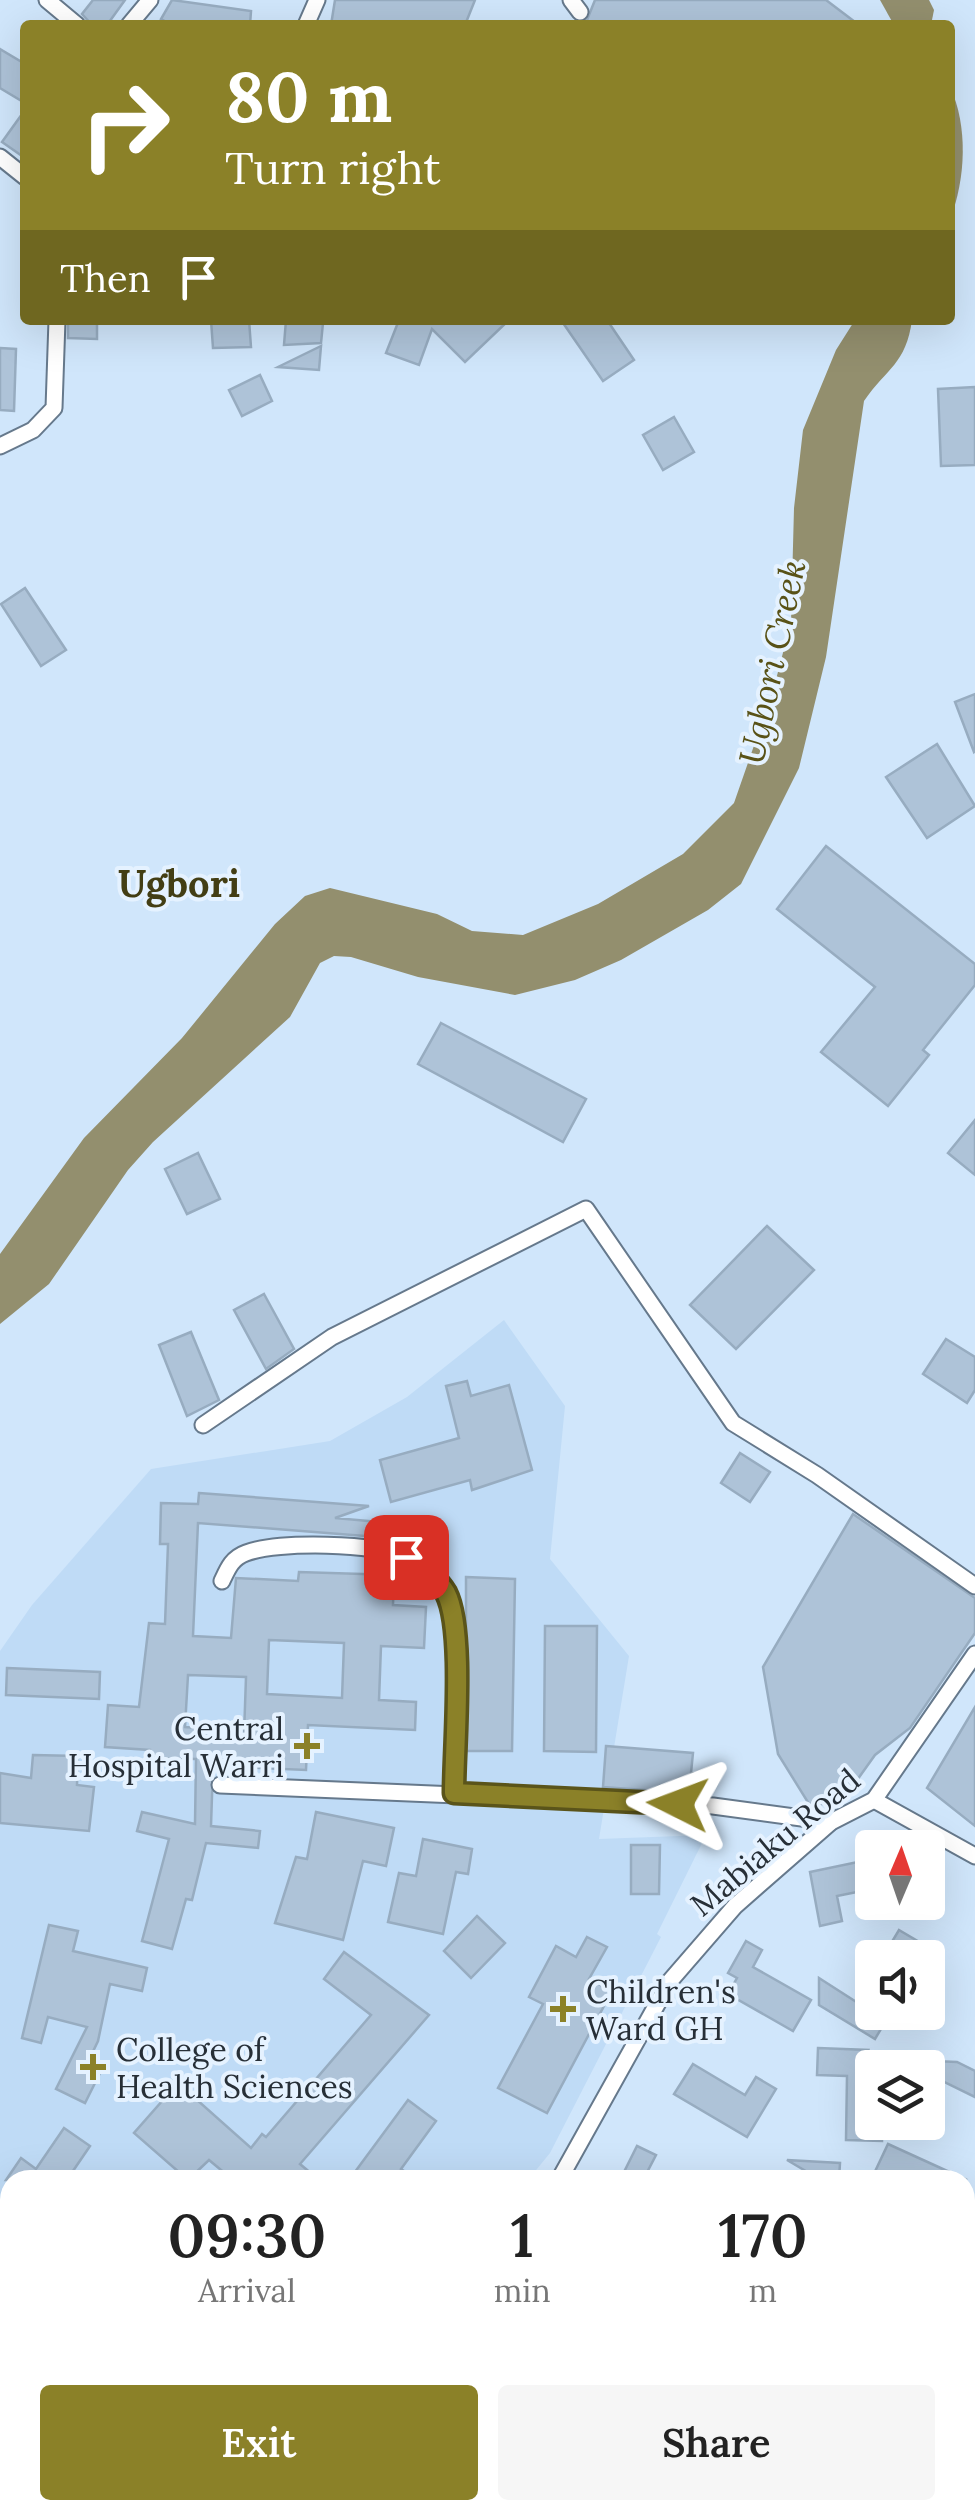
<!DOCTYPE html>
<html lang="en">
<head>
<meta charset="utf-8">
<style>
	:root { --surface:#fff; --page:#f6f6f6; --text:#222; --muted:#767676; --accent:#8b8128 }
	body { margin:0; font-family:Lora,serif; background:var(--page); color:var(--text); height:100vh; display:flex; flex-direction:column; font-size:38px; white-space:nowrap }
	* { box-sizing:border-box; margin:0 }
	p { font-size:32px; color:var(--muted) }
	.icon { flex:none; width:55px; height:55px; fill:none; stroke:currentColor; stroke-width:2; stroke-linecap:round; stroke-linejoin:round }
	.map { position:relative; flex:1; overflow:hidden }
	.drawer { position:absolute; left:0px; top:2170px; width:975px; height:350px; display:flex; flex-direction:column; background:var(--surface); border-radius:30px 30px 0 0; box-shadow:0 10px 40px #0002 }
	.drawer>* { flex:none }
	.guide { position:absolute; left:20px; top:20px; width:935px; height:305px; border-radius:10px; box-shadow:0 10px 40px #0002; background:#8b8128; color:#fff; overflow:hidden }
	.needle { width:65px; rotate:2deg }
	.tools { position:absolute; left:855px; top:1830px; display:grid; gap:20px }
	.tools a { display:grid; place-items:center; width:90px; height:90px; border-radius:10px; background:var(--surface); box-shadow:0 10px 40px #0002; font-size:50px }
	.pin { position:absolute; display:grid; place-items:center; width:85px; height:85px; color:#fff; margin:-42px; border-radius:20px; box-shadow:0 5px 15px #0006 }
	.me { position:absolute; width:110px; margin:-55px; rotate:273deg; stroke-linejoin:round; filter:drop-shadow(0 0 8px #0008) }
	.turn { display:flex; align-items:center; gap:35px; height:210px; padding:0 40px; font-size:45px }
	.turn .icon { width:130px; height:130px; stroke-width:2.5 }
	.turn b { display:block; font-size:70px; line-height:85px }
	.then { display:flex; align-items:center; height:95px; padding:0 40px; background:#0003; gap:20px; font-size:38px }
	.eta { display:flex; justify-content:space-evenly; align-items:center; height:170px; text-align:center }
	.eta b { font-size:60px; font-weight:600; line-height:70px }
	.primary-button { display:flex; gap:20px; margin-top:auto; padding:20px 40px }
	.primary-button a { flex:1; height:115px; border-radius:10px; background:var(--accent); color:#fff; font-size:40px; font-weight:600; line-height:115px; text-align:center }
	.primary-button a+a { background:var(--page); color:var(--text) }
	.map>svg:first-child { display:block }
</style>
</head>
<body>
<div class="map">
<svg width="975" height="2520" viewBox="0 0 975 2520">
	<rect width="100%" height="100%" fill="#d0e6fb"/>
	<path fill="#bfdbf6" d="M504,1320L565,1406L550,1559L629,1656L599,1839L706,1835L657,1934L661,1937L550,2153L528,2180H10V2307L0,2300V1651L32,1605L151,1469L330,1441L407,1397Z"/>
	<g fill="#938f6e">
		<path d="M880,0H929L934,10L931,25H894Z"/>
		<path d="M950,87C968,125 966,179 950,219Z"/>
		<path d="M855,320H912C906,364 887,368 864,401L826,657L799,768L741,884L708,910L621,960L575,980L515,995L418,977L351,957L334,956L320,963L290,1017L153,1142L128,1170L49,1284L0,1324V1254L84,1138L182,1038L275,924L305,896L330,888L437,914L472,931L523,935L598,904L683,854L734,803L773,691L791,622L794,508L803,430L836,350Z"/>
	</g>
	<g fill="#aec3d8" stroke="#97acc0" stroke-width="2.5" fill-rule="evenodd">
		<path d="M93,0H125L107,25H92L82,14Z"/>
		<path d="M172,0L251,11L250,25H172L161,19Z"/>
		<path d="M335,0H475L465,25H331Z"/>
		<path d="M595,0H826L859,25H574L587,20Z"/>
		<path d="M0,49L25,64V103L0,88Z"/>
		<path d="M25,110V158L2,142Z"/>
		<path d="M68,320H97V339L68,338Z"/>
		<path d="M211,320H249L251,347L213,348Z"/>
		<path d="M286,320L323,323L321,343L284,345Z"/>
		<path d="M399,320H509L465,362L432,329L419,365L386,353Z"/>
		<path d="M561,320H607L634,360L603,381Z"/>
		<path d="M321,346L319,370L278,367Z"/>
		<path d="M0,348L16,349L14,411L0,410Z"/>
		<path d="M260,375L272,401L242,416L229,390Z"/>
		<path d="M975,387V465L941,466L938,389Z"/>
		<path d="M674,417L694,452L663,470L643,435Z"/>
		<path d="M25,588L66,650L41,666L1,604Z"/>
		<path d="M975,694V751L974,752L955,702Z"/>
		<path d="M937,744L975,806L927,838L886,777Z"/>
		<path d="M826,846L975,964V985L923,1050L929,1055L888,1106L821,1052L875,987L777,909Z"/>
		<path d="M441,1023L586,1099L563,1142L418,1064Z"/>
		<path d="M975,1120V1175L948,1153Z"/>
		<path d="M198,1153L220,1199L187,1214L165,1169Z"/>
		<path d="M767,1226L814,1270L736,1349L690,1305Z"/>
		<path d="M264,1294L294,1349L266,1369L234,1310Z"/>
		<path d="M191,1332L219,1400L187,1416L159,1345Z"/>
		<path d="M946,1339L975,1357V1390L967,1403L923,1374Z"/>
		<path d="M467,1381L471,1396L509,1385L532,1470L472,1490L470,1480L391,1502L380,1460L459,1438L446,1386Z"/>
		<path d="M740,1453L770,1472L750,1502L721,1483Z"/>
		<path d="M199,1493L369,1506L335,1518L446,1528L444,1550L365,1536L198,1523L193,1636L231,1638L236,1578L298,1581L299,1572L394,1575L393,1605L426,1607L424,1648L381,1646L379,1700L416,1702L415,1730L308,1725L306,1770L213,1766L211,1826L260,1831L258,1848L206,1843L192,1900L186,1899L172,1949L142,1941L169,1839L137,1831L142,1812L195,1824L196,1759L150,1758V1750L105,1747L108,1705L139,1707L149,1623L165,1624L168,1544H160L161,1503L198,1504ZM269,1640L344,1643L342,1698L267,1694ZM188,1675L246,1677L244,1735L201,1733V1728L185,1727Z"/>
		<path d="M853,1514L975,1598V1633L910,1728L875,1755L850,1790L833,1804H809L778,1754L763,1667Z"/>
		<path d="M466,1577L515,1579L512,1751H466Z"/>
		<path d="M545,1626H597L596,1752L544,1751Z"/>
		<path d="M7,1668L100,1672L99,1699L6,1695Z"/>
		<path d="M975,1707V1826L927,1788Z"/>
		<path d="M606,1746L693,1753L691,1773L701,1774L699,1794L603,1787Z"/>
		<path d="M33,1755L78,1756L77,1785L94,1787L89,1831L0,1823V1773L31,1778Z"/>
		<path d="M316,1812L394,1828L386,1866L363,1861L343,1940L275,1923L296,1857L307,1859Z"/>
		<path d="M423,1839L472,1849L468,1874L456,1872L443,1934L388,1922L399,1873L416,1876Z"/>
		<path d="M631,1845H660L659,1894H631Z"/>
		<path d="M872,1859V1889L837,1896L842,1921L820,1926L810,1872Z"/>
		<path d="M477,1916L505,1943L471,1978L444,1951Z"/>
		<path d="M49,1925L78,1931L73,1951L147,1968L142,1991L110,1984L98,2041L87,2064L101,2071L85,2103L56,2089L87,2027L48,2017L41,2043L22,2038Z"/>
		<path d="M899,1930L926,1946L919,1958H900L887,1950Z"/>
		<path d="M587,1937L607,1947L589,1979L612,1991L547,2113L498,2088L543,2004L529,1997L556,1946L576,1957Z"/>
		<path d="M746,1941L762,1950L753,1967L811,2000L793,2031L728,1994L737,1978L728,1973Z"/>
		<path d="M344,1952L429,2015L300,2164L319,2180H233L209,2160L188,2180L134,2133L178,2083L251,2148L262,2134L266,2137L371,2015L324,1979Z"/>
		<path d="M819,1978L872,2012H891L875,2039L819,2005Z"/>
		<path d="M818,2048L868,2050L862,2060H872V2122H882V2141L846,2140L847,2076L817,2075Z"/>
		<path d="M934,2061L957,2062L975,2071V2097L928,2074Z"/>
		<path d="M693,2064L745,2095L756,2077L776,2089L747,2137L674,2094Z"/>
		<path d="M408,2100L436,2121L401,2169L417,2180H349Z"/>
		<path d="M64,2128L90,2146L73,2171L87,2180H6L21,2158L36,2169Z"/>
		<path d="M888,2144L967,2180H871Z"/>
		<path d="M637,2146L656,2155L643,2180H620Z"/>
		<path d="M787,2160L840,2163L839,2180H821Z"/>
	</g>
	<g fill="none" stroke-linecap="round" stroke-linejoin="round">
		<g stroke="#66798c" stroke-width="19">
			<g id="street">
				<path d="M47,0L77,25"/>
				<path d="M571,0L580,12"/>
				<path d="M129,25L150,0"/>
				<path d="M306,25L317,0"/>
				<path d="M0,157L25,177"/>
				<path d="M0,446L33,430L54,408L57,320"/>
				<path d="M203,1425L332,1337L586,1209L733,1423L817,1475L975,1586"/>
				<path d="M222,1581C228,1568 232,1558 246,1553C278,1541 376,1543 406,1557C420,1564 439,1579 446,1593C465,1631 454,1747 453,1793"/>
				<path d="M220,1785L713,1806L831,1822"/>
				<path d="M874,1800L975,1856"/>
				<path d="M559,2180L670,1981L735,1906L831,1822L874,1800L975,1654"/>
				<path d="M279,2520L288,2510"/>
			</g>
		</g>
		<use href="#street" stroke="#fff" stroke-width="15"/>
	</g>
	<g fill="none" stroke-linecap="round" stroke-linejoin="round">
		<g stroke="#5a541a" stroke-width="25">
			<path id="route" d="M406,1557C420,1567 437,1577 446,1593C465,1630 454,1747 454,1793L678,1804"/>
		</g>
		<use href="#route" stroke="#8b8128" stroke-width="18"/>
	</g>
	<g fill="#8b8128" stroke="#e5f2ff" stroke-width="4">
		<path d="M302 1731h10v10h10v10h-10v10h-10v-10h-10v-10h10z"/>
		<path d="M558 1994h10v10h10v10h-10v10h-10v-10h-10v-10h10z"/>
		<path d="M88 2052h10v10h10v10h-10v10h-10v-10h-10v-10h10z"/>
	</g>
	<g text-anchor="middle" dominant-baseline="central" stroke-width="8" stroke-linejoin="round" paint-order="stroke">
		<g font-size="32" fill="#272f37" stroke="#e5f2ff" text-anchor="start">
			<text x="284" y="1728" text-anchor="end">Central<tspan x="284" dy="37">Hospital Warri</tspan></text>
			<text x="586" y="1991">Children's<tspan x="586" dy="37">Ward GH</tspan></text>
			<text x="116" y="2049">College of<tspan x="116" dy="37">Health Sciences</tspan></text>
		</g>
		<g font-size="32" fill="#272f37" stroke="#e5f2ff">
			<text transform="translate(775 1842) rotate(-40)">Mabiaku Road</text>
		</g>
		<g font-size="35" font-style="italic" fill="#595217" stroke="#e5f2ff">
			<text transform="translate(772 662) rotate(-78)">Ugbori Creek</text>
		</g>
		<g font-size="38" font-weight="bold" fill="#433e14" stroke="#e5f2ff">
			<text x="179" y="883">Ugbori</text>
		</g>
	</g>
</svg>
<div class="tools">
<a><svg class="needle" viewBox="-14 -14 28 28"><path d="M0-13l5 13h-10z" fill="#e53935"/><path d="M0 13l5-13h-10z" fill="#767676"/></svg></a>
<a><svg class="icon" aria-label="sound" viewBox="0 0 24 24"><path d="M4 9h4l5-4v14l-5-4H4zM17 9q2 3 0 6"/></svg></a>
<a><svg class="icon" aria-label="layers" viewBox="0 0 24 24"><path d="M12 4l9 5-9 5-9-5zM3 14l9 5 9-5"/></svg></a>
</div>
<div class="pin" style="left:406px;top:1557px;background:#d93025"><svg class="icon" aria-label="arrive" viewBox="0 0 24 24"><path d="M6 21V4h12l-3 4 3 4H6"/></svg></div>
<svg class="me" style="left:678px;top:1804px" viewBox="-20 -20 40 40"><path d="M0-17L14 15 0 8-14 15z" fill="#8b8128" stroke="#fff" stroke-width="4"/></svg>
<div class="guide">
<div class="turn"><svg class="icon" aria-label="right" viewBox="0 0 24 24"><path d="M7 20v-9h11M14 6l5 5-5 5"/></svg><div><b>80 m</b>Turn right</div></div>
<div class="then">Then<svg class="icon" aria-label="arrive" viewBox="0 0 24 24"><path d="M6 21V4h12l-3 4 3 4H6"/></svg></div>
</div>
<section class="drawer">
<div class="eta">
<div><b>09:30</b><p>Arrival</p></div>
<div><b>1</b><p>min</p></div>
<div><b>170</b><p>m</p></div>
</div>
<div class="primary-button"><a>Exit</a><a>Share</a></div>
</section>
</div>
</body>
</html>
